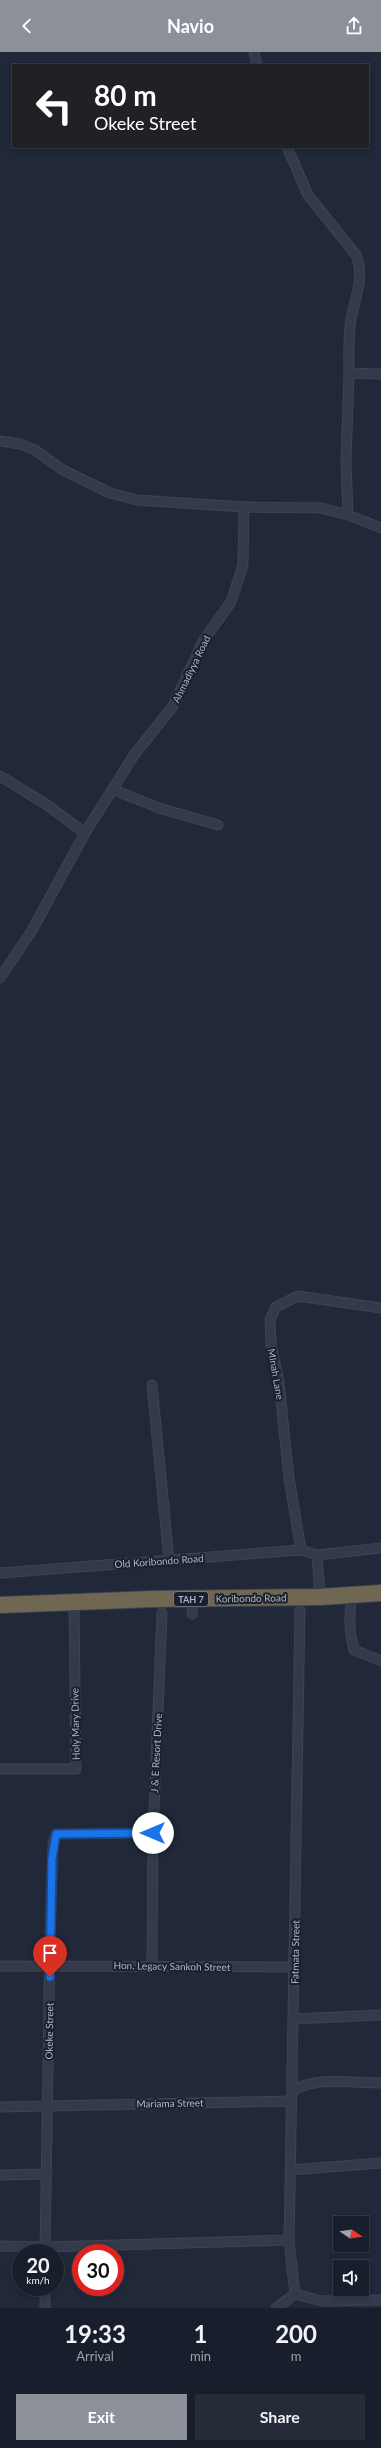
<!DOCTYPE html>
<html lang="en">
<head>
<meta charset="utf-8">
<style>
	:root { --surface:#181e2b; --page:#252b37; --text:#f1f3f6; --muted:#9fa2a9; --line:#363c47; --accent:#8c9099 }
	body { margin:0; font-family:Lato,sans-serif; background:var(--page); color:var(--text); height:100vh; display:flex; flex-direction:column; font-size:15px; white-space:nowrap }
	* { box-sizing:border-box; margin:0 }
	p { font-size:13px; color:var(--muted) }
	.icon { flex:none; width:22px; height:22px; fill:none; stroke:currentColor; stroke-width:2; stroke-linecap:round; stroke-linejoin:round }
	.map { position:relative; height:2256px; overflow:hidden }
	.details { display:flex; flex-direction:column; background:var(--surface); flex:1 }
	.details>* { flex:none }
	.top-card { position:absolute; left:12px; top:12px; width:357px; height:84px; border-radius:0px; box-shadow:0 2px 6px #0003,0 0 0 1px var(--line); background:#202124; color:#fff; overflow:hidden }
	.needle { width:26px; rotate:103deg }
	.tools { position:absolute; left:333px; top:2164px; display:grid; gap:8px }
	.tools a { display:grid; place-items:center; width:36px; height:36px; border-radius:0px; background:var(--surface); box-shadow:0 2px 6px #0003,0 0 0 1px var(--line); font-size:20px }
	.speed { position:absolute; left:12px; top:2192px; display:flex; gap:8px; font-size:20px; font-weight:700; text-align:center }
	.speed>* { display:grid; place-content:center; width:52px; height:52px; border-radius:50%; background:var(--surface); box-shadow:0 2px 6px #0003,0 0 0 1px var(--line); line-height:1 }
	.speed small { font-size:10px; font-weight:400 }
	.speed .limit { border:6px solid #d22; background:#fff; color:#111 }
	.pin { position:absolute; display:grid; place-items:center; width:34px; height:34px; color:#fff; margin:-41px -17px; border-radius:50% 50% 50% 0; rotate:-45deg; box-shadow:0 0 4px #0007 }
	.pin .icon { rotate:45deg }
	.me { position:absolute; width:44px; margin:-22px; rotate:270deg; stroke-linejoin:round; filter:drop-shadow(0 0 3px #0008) }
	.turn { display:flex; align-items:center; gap:14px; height:84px; padding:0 16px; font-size:18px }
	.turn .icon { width:52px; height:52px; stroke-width:2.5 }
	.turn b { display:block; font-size:28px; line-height:34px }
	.eta { display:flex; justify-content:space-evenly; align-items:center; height:68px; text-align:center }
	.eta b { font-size:24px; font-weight:700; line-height:28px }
	.cta { display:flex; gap:8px; margin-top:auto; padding:8px 16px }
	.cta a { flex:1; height:46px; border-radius:0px; background:var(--accent); color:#fff; font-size:16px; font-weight:700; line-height:46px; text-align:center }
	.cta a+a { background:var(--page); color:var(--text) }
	header { display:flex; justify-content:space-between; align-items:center; height:52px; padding:0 16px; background:var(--accent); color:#fff; font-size:18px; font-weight:700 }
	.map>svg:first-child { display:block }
</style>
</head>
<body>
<header><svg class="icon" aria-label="back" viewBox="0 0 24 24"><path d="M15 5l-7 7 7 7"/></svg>Navio<svg class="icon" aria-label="share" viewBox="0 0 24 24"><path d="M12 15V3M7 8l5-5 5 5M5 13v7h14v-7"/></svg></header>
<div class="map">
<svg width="381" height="2256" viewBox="0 0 381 2256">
	<rect width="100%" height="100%" fill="#202839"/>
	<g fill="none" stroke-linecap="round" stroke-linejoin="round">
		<g stroke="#3d4453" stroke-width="11">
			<g id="street">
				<path d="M254,0L257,13"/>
				<path d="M287,95L308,143L356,203C365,225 355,245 351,267C348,285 349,303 349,321"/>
				<path d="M0,389L20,392L35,398L63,418L110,441L137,448L244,455"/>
				<path d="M348,463L346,409L349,321L381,322"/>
				<path d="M0,724L47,753L85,781"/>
				<path d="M114,738L159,756L218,773"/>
				<path d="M0,926L31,880L85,781L134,703L173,654L203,589L231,550L243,513L244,455L321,456L348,463L381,476"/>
				<path d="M152,1333L169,1508"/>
				<path d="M301,1498L289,1426L279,1330L271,1293L270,1268L276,1255L298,1244L381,1256"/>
				<path d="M317,1503L381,1496"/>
				<path d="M0,1521L301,1498L317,1503L320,1545"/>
				<path d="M353,1541C348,1561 349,1579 354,1598L381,1609"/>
				<path d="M192,1562L193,1547"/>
				<path d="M0,1717H76L74,1550"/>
				<path d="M0,1914L295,1915"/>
				<path d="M152,1914L153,1781L162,1561"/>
				<path d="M294,1967L381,1963"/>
				<path d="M292,2039C317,2024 352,2031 381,2031"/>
				<path d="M0,2055L292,2049"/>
				<path d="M290,2118L381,2111"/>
				<path d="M0,2123L47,2122"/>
				<path d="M0,2194L45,2195L289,2188"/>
				<path d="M45,2201L50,1888L53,1791L56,1782L153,1781"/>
				<path d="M45,2235V2256"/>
				<path d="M295,2242L289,2188L290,2137L300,1558"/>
				<path d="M276,2256L295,2242L322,2249L381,2248"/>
			</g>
		</g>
		<g stroke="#3c4251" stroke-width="18">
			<path id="highway" d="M0,1553L153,1547L320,1545L381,1541"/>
		</g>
		<use href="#street" stroke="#343a49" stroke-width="9"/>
		<use href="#highway" stroke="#6f6751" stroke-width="16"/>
	</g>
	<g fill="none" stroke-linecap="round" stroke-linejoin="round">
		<g stroke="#114b97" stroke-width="10">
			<path id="route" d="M50,1925L52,1807L56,1782L153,1781"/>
		</g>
		<use href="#route" stroke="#1a73e8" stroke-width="7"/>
	</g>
	<g text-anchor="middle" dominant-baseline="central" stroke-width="4" stroke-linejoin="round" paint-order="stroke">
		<rect fill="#1a202e" stroke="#828898" stroke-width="1" x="174" y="1540" width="34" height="14" rx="3"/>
		<g font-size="9" font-weight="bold" fill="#afb5c6">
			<text x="191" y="1547">TAH 7</text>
		</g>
		<g font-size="10" fill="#afb5c6" stroke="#1a202e">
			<text transform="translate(191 617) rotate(-64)">Ahmadiyya Road</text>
			<text transform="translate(276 1322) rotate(80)">MInah Lane</text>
			<text transform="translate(159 1509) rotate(-4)">Old Koribondo Road</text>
			<text transform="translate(251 1546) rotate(-1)">Koribondo Road</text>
			<text transform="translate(75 1672) rotate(-91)">Holy Mary Drive</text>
			<text transform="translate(156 1701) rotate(-87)">J &amp; E Resort Drive</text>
			<text transform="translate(295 1900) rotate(-89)">Fatmata Street</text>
			<text transform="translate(172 1914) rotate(1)">Hon. Legacy Sankoh Street</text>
			<text transform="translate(49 1979) rotate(-89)">Okeke Street</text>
			<text transform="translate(170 2051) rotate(-1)">Mariama Street</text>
		</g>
	</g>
</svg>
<div class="tools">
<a><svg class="needle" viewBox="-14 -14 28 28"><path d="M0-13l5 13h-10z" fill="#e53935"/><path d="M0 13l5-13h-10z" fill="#9fa2a9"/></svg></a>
<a><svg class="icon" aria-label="sound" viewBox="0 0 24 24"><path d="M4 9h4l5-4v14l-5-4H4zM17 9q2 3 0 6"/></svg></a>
</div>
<div class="speed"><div>20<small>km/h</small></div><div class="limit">30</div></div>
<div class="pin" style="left:50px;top:1925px;background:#d93025"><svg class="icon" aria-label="arrive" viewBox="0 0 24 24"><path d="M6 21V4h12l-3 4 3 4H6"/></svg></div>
<svg class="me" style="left:153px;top:1781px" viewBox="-20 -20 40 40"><circle r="19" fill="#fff"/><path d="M0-13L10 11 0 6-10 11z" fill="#1a73e8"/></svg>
<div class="top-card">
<div class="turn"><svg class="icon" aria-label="left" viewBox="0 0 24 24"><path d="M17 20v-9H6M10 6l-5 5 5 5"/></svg><div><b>80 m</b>Okeke Street</div></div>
</div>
</div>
<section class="details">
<div class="eta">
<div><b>19:33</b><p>Arrival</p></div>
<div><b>1</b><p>min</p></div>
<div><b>200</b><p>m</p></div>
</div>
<div class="cta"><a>Exit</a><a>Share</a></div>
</section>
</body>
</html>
